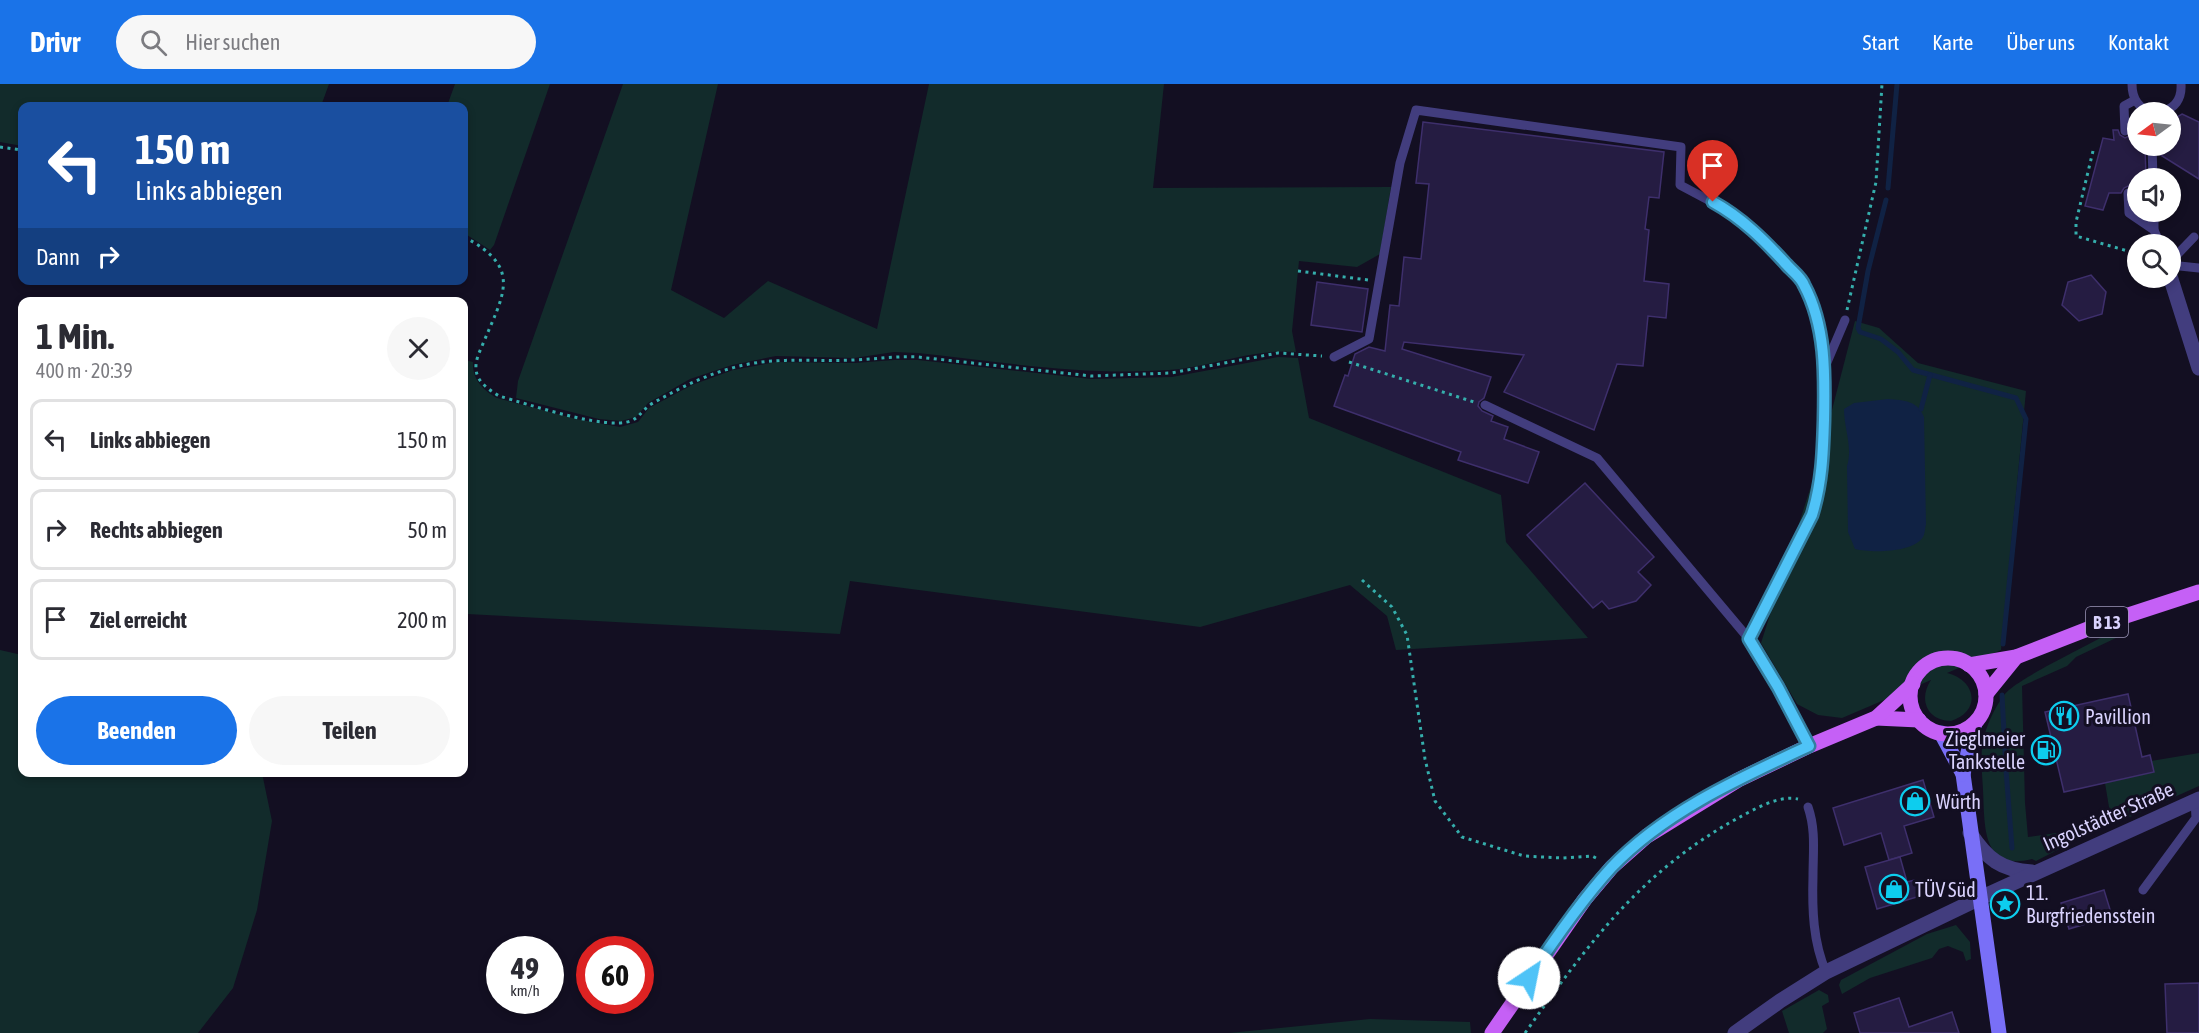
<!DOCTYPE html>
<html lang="de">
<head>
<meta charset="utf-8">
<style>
	:root { --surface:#fff; --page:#f7f7f7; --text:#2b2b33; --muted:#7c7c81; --line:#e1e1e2; --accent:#1a73e8 }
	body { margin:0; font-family:"Asap Condensed",sans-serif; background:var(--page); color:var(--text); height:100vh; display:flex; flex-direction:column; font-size:22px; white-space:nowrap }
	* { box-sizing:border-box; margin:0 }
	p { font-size:20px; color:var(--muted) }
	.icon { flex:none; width:33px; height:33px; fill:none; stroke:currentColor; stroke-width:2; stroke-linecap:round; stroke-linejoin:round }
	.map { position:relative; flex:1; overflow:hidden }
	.details { position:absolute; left:18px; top:213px; width:450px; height:480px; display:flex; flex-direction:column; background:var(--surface); border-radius:12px; box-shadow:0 3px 9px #0003 }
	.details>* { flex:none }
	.banner { position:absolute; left:18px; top:18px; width:450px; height:183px; border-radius:12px; box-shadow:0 3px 9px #0003; background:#1a4fa0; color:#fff; overflow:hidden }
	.needle { width:39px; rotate:255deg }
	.fabs { position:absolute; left:2127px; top:18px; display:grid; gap:12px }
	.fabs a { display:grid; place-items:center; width:54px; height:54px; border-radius:50%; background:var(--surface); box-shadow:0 3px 9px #0003; font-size:30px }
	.speed { position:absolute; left:486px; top:852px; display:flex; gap:12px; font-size:30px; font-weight:700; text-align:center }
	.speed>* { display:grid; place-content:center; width:78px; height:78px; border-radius:50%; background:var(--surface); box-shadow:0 3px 9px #0003; line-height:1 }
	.speed small { font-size:15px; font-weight:400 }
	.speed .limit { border:9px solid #d22; background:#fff; color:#111 }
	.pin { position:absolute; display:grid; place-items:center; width:51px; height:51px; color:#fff; margin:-62px -26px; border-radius:50% 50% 50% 0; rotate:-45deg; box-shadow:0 0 6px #0007 }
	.pin .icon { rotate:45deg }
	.me { position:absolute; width:66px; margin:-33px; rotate:34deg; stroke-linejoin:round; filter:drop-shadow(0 0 4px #0008) }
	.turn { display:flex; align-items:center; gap:21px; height:126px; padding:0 18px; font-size:27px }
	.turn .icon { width:78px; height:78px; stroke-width:2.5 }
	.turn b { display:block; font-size:42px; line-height:51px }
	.then { display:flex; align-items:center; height:57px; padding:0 18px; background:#0003; gap:12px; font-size:22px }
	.round { display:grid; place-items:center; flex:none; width:63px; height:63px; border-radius:32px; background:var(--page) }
	.overview { display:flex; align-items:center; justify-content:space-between; height:102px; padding:0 18px }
	h1 { font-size:36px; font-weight:700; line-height:45px }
	.primary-button { display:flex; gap:12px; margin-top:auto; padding:12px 18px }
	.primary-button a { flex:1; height:69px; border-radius:36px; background:var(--accent); color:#fff; font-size:24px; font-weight:700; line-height:69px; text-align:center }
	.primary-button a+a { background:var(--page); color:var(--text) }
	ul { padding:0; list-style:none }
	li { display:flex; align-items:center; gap:18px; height:81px; margin:0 12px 9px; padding:0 6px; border:3px solid var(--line); border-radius:12px }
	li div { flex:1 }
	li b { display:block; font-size:22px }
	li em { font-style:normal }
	header { display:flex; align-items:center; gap:36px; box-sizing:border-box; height:84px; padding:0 30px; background:var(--accent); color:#fff }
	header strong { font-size:28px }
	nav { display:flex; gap:33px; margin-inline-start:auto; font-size:21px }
	.search { width:420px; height:54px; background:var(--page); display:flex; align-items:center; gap:15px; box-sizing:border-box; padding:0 21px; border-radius:33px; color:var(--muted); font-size:22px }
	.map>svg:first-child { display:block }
</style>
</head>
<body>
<header>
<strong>Drivr</strong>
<div class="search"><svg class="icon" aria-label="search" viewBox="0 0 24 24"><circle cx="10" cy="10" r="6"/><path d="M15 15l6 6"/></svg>Hier suchen</div>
<nav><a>Start</a><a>Karte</a><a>Über uns</a><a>Kontakt</a></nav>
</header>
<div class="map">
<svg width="2199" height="949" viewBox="0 0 2199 949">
	<rect width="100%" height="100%" fill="#130f22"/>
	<g fill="#122b2b">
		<path d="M0,0H329L321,22H22V62L0,58Z"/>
		<path d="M455,0H550L494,161L490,166L464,149V22H447Z"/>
		<path d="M623,0H718L671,206L724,234L768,197L877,245L929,0H1164L1153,104L1391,103L1380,170L1357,183L1299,177L1292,247L1296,268C1253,264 1212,283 1169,286C1085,292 1001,278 918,269L894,268L854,274L776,272L732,281L690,295L648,319L636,333L621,337L599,335L516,314L518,297Z"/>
		<path d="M1855,237L1879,244L1918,279L2026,307L2001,566L1947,589C1976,596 1982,627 1951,637C1927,637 1918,615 1931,596L1842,634L1818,631L1797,620L1761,559L1818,380Z"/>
		<path d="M1278,273L1298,274L1309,334L1501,411L1506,458L1588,554L1396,566L1387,532L1350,501L1200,543L850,497L840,550L467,530L464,543V276L473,278C472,295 483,306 497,314L576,335L620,343L638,338L649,324L692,301L733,286L776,278L855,279L894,276H918L1091,295L1172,293Z"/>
		<path d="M2117,548L2118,553L2076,573L2067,582L2022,602L2025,719L2028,753L2070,747L2075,757L2036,777L2032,775C1981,788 1985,741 1983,706C1982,686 1979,665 1986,646C1990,634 1997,620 2005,610C2014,597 2086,562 2104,552Z"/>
		<path d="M0,566L22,571V688L262,689L272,737L257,826L233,904L198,949H0Z"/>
		<path d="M2199,669V702L2112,741L2105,699L2153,688L2151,677Z"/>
		<path d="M1956,841L1970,858L1971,875L1966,877L1963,868L1948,862L1939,865L1932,874L1870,894L1842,910L1839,901L1841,896L1927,850Z"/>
		<path d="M1819,906L1828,911L1829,918L1822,922L1827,945L1823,949H1789L1782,927Z"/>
		<path d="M1370,935L1470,938L1471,949H1229Z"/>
	</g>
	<path fill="#102244" d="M1888,315C1904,316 1918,317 1924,333L1926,440C1925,444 1925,450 1923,453C1913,469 1871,469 1855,465L1848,448L1847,382C1853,363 1844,345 1844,325L1854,319Z"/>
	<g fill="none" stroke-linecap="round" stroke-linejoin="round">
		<g stroke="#102244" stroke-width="5">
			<path d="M1888,104L1897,0"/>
			<path d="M1886,116L1868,187L1858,244L1860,248L1881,255L1898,268L1913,286L2016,314L2026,335L2003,560"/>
			<path d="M1921,325L1930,291"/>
			<path d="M2002,611L2006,686L2012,764"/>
		</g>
	</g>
	<g fill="#251c42" stroke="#3e2f6c" stroke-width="1.5">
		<path d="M2182,30L2199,38V95L2159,70V62H2170V37Z"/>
		<path d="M1423,38L1664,68L1659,114L1649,113L1645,145L1649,146L1644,197L1669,200L1666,234L1648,232L1643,282L1617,280L1594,346L1504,308L1524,271L1404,258L1402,265L1491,293L1484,314L1479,318L1478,322L1482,327L1493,332L1491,337L1508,343L1504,355L1539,368L1528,399L1458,376L1461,368L1334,322L1345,291L1348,292L1355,270L1369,263L1385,267L1390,221L1399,222L1404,173L1421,175L1429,100L1416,99Z"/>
		<path d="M2113,46H2118L2120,51L2125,54L2129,52L2132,47H2137V62H2145L2146,94H2138V109H2135L2133,105L2128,102L2124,104L2121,109H2109L2103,126L2085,122L2103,54L2114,56Z"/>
		<path d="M2091,191L2106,208L2102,230L2079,237L2062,221L2068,198Z"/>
		<path d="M1317,198L1368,205L1362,248L1311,241Z"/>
		<path d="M1585,399L1654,473L1638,488L1651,501L1636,517L1609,525L1602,517L1593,524L1527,451Z"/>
		<path d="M2128,610L2142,673L2150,671L2154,688L2064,708L2045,628Z"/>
		<path d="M1923,696L1934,733L1904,742L1912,769L1889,776L1881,749L1844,761L1833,724Z"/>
		<path d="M1900,773L1907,798L1915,796L1920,812L1877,825L1865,783Z"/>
		<path d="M2104,806L2112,832L2069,845L2061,819Z"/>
		<path d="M2199,899V949H2167L2165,900Z"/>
		<path d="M1899,914L1909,943L1952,928L1959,949H1860L1854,929Z"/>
	</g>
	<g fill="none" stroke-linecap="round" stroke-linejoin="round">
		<g stroke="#35aeac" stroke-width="3" stroke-dasharray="3 4.5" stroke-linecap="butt">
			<path d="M0,63L22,66"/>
			<path d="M2093,67L2076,138V152L2138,170"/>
			<path d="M464,153C524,184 503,211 482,262C478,271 473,282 478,293C482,301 491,307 499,312C531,321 587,340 619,339C640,338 638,328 653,319C678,305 703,292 732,284C773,272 812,278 854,276C876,275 896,272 918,273L1091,292L1171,289L1278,269L1322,272"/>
			<path d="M1298,187L1368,196"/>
			<path d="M1847,226L1876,98L1882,0"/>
			<path d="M1349,278L1474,318"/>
			<path d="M1362,496L1392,523L1407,551L1425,675L1435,717L1462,753L1524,772L1562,774L1592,772L1598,775"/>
			<path d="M1525,949C1588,860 1640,788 1738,734C1755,725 1778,711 1798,715"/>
		</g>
		<g stroke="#423d7e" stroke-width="9">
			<path d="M2132,0C2132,14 2138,25 2153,28"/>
			<path d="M2160,28C2175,25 2182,15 2181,0"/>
			<path d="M2125,47L2124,22L2135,16"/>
			<path d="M2152,62L2153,94"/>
			<path d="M2128,109L2129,129L2154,146"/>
			<path d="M2154,128V146L2160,160"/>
			<path d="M2170,178L2194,153"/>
			<path d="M2170,181L2199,184"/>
			<path d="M1334,273L1369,255L1400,79L1416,26L1681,63L1680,101L1729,127L1758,150L1804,199L1817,238L1825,283L1822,389L1818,411L1812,431L1749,555"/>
			<path d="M1825,283L1845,236"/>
			<path d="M1485,321L1597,374L1749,555L1778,603L1809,662"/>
			<path d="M1808,723C1816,746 1813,768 1813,792C1812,825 1813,858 1826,888"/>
			<path d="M2143,806L2196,734L2195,716"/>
		</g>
		<g stroke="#423d7e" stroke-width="15">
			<path d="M2170,192L2199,284"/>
			<path d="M1735,949L1780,917L1826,888L1980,814"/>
		</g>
		<g stroke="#423d7e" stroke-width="15">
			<path d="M1970,749C1987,775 2001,786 2032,788"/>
			<path d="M1980,814L2199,715"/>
		</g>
		<g stroke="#796ff7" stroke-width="15">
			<path d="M1975,639L1963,690L1999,949"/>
			<path d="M1941,649L1963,690"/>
		</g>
		<g stroke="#c560f6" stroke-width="15">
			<circle cx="1948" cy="612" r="38"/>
			<path d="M1969,581L2016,573L2098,541L2199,508"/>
			<path d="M1986,610L2016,573"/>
			<path d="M1876,634L1919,636"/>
			<path d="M1492,949L1585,815L1612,783L1647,752L1738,696L1809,662L1876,634L1913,600"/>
		</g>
	</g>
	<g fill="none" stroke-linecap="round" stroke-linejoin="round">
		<g stroke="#337fa1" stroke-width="15">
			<path id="route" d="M1529,894C1554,856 1580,818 1611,784C1664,728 1740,694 1809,662L1778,603L1749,555L1812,431C1822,399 1823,369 1824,336C1825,291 1826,242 1804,201C1801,193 1792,187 1786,180C1764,156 1742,134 1713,118"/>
		</g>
		<use href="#route" stroke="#4fc3f7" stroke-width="10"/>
	</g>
	<defs>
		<g id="restaurant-ring" transform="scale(1.5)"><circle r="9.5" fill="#130f22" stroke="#0dcdee" stroke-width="1.5"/><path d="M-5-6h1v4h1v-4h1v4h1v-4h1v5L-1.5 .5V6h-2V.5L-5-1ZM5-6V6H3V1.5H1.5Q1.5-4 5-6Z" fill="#0dcdee"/></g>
		<g id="fuel-ring" transform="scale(1.5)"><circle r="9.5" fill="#130f22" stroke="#0dcdee" stroke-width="1.5"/><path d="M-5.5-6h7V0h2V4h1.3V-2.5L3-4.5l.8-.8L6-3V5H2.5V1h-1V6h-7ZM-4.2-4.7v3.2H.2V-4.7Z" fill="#0dcdee"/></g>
		<g id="shop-ring" transform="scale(1.5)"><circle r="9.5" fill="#130f22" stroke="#0dcdee" stroke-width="1.5"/><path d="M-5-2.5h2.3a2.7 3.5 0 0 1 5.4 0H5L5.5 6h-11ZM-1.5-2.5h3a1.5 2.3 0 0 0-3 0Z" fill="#0dcdee"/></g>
		<g id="sight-ring" transform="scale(1.5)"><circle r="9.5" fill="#130f22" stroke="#0dcdee" stroke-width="1.5"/><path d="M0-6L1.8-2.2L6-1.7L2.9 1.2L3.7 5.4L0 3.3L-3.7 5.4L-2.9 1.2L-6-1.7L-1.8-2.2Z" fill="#0dcdee"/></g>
	</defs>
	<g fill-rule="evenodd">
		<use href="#restaurant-ring" x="2064" y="632"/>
		<use href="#fuel-ring" x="2046" y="666"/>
		<use href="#shop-ring" x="1915" y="717"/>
		<use href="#shop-ring" x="1894" y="805"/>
		<use href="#sight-ring" x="2005" y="820"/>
	</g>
	<g text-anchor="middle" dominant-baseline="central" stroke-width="6" stroke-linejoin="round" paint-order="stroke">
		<rect fill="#130f22" stroke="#9e98bb" stroke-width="1.5" x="2086" y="523" width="42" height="30" rx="4.5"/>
		<g font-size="18" font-weight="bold" fill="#d9d2fd">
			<text x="2107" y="538">B 13</text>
		</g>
		<g font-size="20" fill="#d9d2fd" stroke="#130f22" text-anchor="start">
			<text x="2085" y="632">Pavillion</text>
			<text x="2025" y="654" text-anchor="end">Zieglmeier<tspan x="2025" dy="23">Tankstelle</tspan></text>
			<text x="1936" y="717">Würth</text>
			<text x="1915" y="805">TÜV Süd</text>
			<text x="2026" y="808">11.<tspan x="2026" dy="23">Burgfriedensstein</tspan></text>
		</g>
		<g font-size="20" fill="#d9d2fd" stroke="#130f22">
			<text transform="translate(2108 732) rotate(-24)">Ingolstädter Straße</text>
		</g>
	</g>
</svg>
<div class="fabs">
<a><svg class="needle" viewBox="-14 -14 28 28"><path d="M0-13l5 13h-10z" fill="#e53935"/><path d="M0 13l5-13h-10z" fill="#7c7c81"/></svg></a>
<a><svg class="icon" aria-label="sound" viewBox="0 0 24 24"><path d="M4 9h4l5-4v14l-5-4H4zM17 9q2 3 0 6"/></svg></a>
<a><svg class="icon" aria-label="search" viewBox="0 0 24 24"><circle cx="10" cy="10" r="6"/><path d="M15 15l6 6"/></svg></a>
</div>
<div class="speed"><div>49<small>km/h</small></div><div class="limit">60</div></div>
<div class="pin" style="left:1713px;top:118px;background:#d93025"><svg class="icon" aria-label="arrive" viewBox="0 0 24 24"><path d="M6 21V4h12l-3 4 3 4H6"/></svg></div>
<svg class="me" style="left:1529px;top:894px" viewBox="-20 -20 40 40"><circle r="19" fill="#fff"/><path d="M0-13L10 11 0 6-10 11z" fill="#4fc3f7"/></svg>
<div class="banner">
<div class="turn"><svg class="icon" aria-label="left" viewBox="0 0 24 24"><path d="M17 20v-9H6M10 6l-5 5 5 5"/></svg><div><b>150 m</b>Links abbiegen</div></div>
<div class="then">Dann<svg class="icon" aria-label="right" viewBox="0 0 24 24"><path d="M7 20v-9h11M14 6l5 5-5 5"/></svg></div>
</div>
<section class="details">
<div class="overview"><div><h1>1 Min.</h1><p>400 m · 20:39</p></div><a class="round"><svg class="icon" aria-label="close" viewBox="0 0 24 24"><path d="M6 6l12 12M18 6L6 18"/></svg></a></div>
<ul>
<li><svg class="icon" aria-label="left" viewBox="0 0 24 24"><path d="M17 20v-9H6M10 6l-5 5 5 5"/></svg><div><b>Links abbiegen</b></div><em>150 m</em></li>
<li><svg class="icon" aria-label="right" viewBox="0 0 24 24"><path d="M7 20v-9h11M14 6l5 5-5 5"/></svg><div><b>Rechts abbiegen</b></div><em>50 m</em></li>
<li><svg class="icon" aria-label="arrive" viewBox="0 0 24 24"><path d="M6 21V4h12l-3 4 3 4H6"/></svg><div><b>Ziel erreicht</b></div><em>200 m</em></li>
</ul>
<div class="primary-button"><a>Beenden</a><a>Teilen</a></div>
</section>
</div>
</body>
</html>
